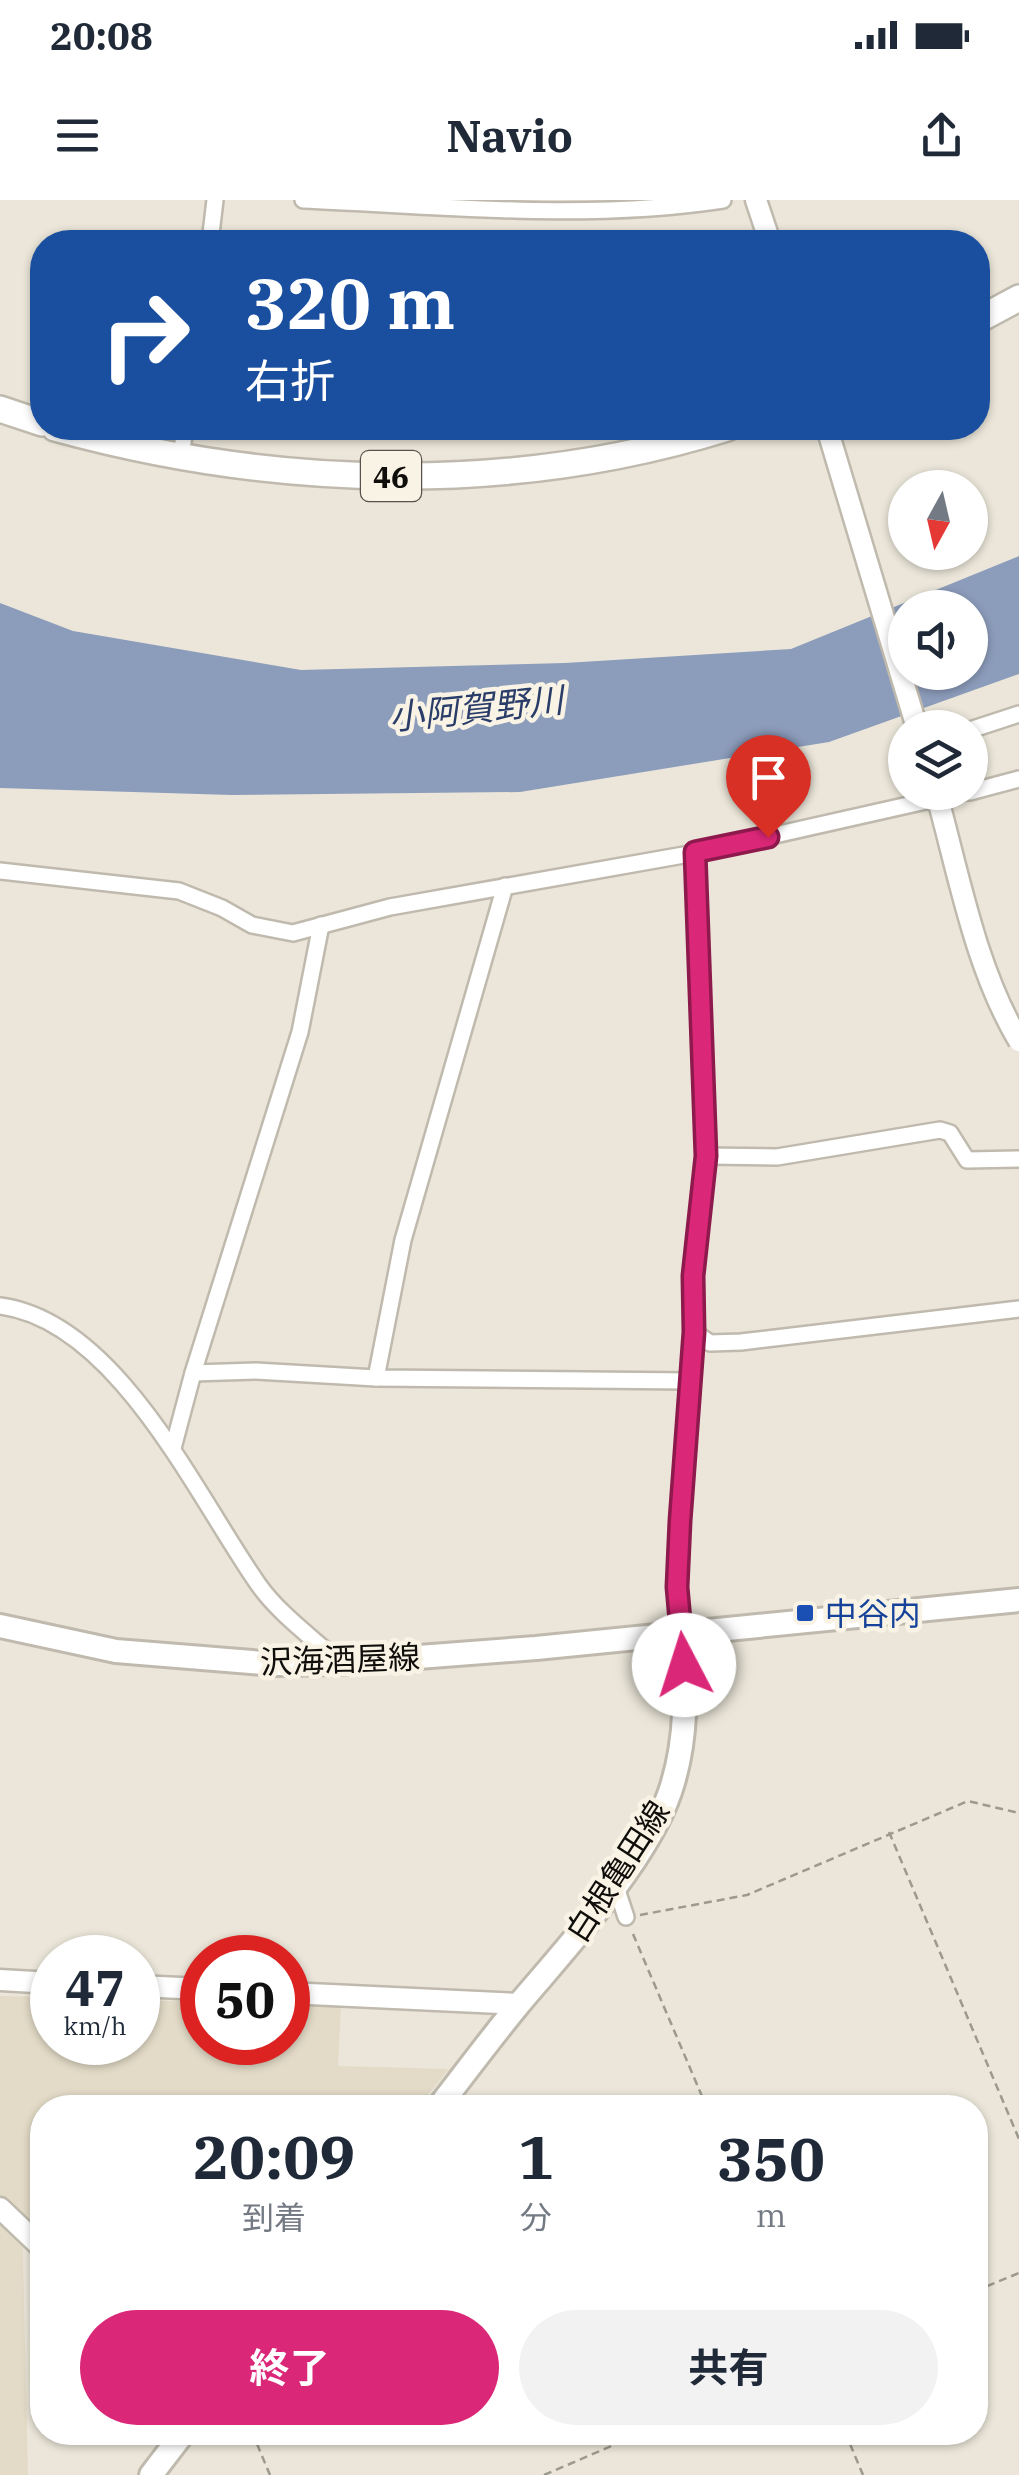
<!DOCTYPE html>
<html lang="ja">
<head>
<meta charset="utf-8">
<style>
	:root { --surface:#fff; --page:#f2f2f3; --text:#1f2937; --muted:#747a83; --accent:#db2777 }
	body { margin:0; font-family:"IBM Plex Serif","Noto Sans JP",serif; background:var(--page); color:var(--text); height:100vh; display:flex; flex-direction:column; font-size:38px; white-space:nowrap }
	* { box-sizing:border-box; margin:0 }
	p { font-size:32px; color:var(--muted) }
	.icon { flex:none; width:55px; height:55px; fill:none; stroke:currentColor; stroke-width:2; stroke-linecap:round; stroke-linejoin:round }
	.map { position:relative; flex:1; overflow:hidden }
	.panel { position:absolute; left:30px; top:1895px; width:958px; height:350px; display:flex; flex-direction:column; background:var(--surface); border-radius:40px; box-shadow:0 2px 8px #0004 }
	.panel>* { flex:none }
	.hud { position:absolute; left:30px; top:30px; width:960px; height:210px; border-radius:40px; box-shadow:0 2px 8px #0004; background:#1a4fa0; color:#fff; overflow:hidden }
	.needle { width:65px; rotate:188deg }
	.buttons { position:absolute; left:888px; top:270px; display:grid; gap:20px }
	.buttons a { display:grid; place-items:center; width:100px; height:100px; border-radius:50%; background:var(--surface); box-shadow:0 2px 8px #0004; font-size:50px }
	.speed { position:absolute; left:30px; top:1735px; display:flex; gap:20px; font-size:50px; font-weight:700; text-align:center }
	.speed>* { display:grid; place-content:center; width:130px; height:130px; border-radius:50%; background:var(--surface); box-shadow:0 2px 8px #0004; line-height:1 }
	.speed small { font-size:25px; font-weight:400 }
	.speed .limit { border:15px solid #d22; background:#fff; color:#111 }
	.pin { position:absolute; display:grid; place-items:center; width:85px; height:85px; color:#fff; margin:-102px -42px; border-radius:50% 50% 50% 0; rotate:-45deg; box-shadow:0 0 10px #0007 }
	.pin .icon { rotate:45deg }
	.me { position:absolute; width:110px; margin:-55px; rotate:355deg; stroke-linejoin:round; filter:drop-shadow(0 0 8px #0008) }
	.turn { display:flex; align-items:center; gap:35px; height:210px; padding:0 50px; font-size:45px }
	.turn .icon { width:130px; height:130px; stroke-width:2.5 }
	.turn b { display:block; font-size:70px; line-height:85px }
	.eta { display:flex; justify-content:space-evenly; align-items:center; height:170px; text-align:center }
	.eta b { font-size:60px; font-weight:700; line-height:70px }
	.cta { display:flex; gap:20px; margin-top:auto; padding:20px 50px }
	.cta a { flex:1; height:115px; border-radius:60px; background:var(--accent); color:#fff; font-size:40px; font-weight:700; line-height:115px; text-align:center }
	.cta a+a { background:var(--page); color:var(--text) }
	.status { display:flex; justify-content:space-between; align-items:center; height:70px; padding:0 50px; background:var(--surface); direction:ltr }
	.status svg { height:28px; fill:currentColor }
	header { display:flex; justify-content:space-between; align-items:center; height:130px; padding:0 50px; background:var(--surface); font-size:45px; font-weight:700 }
	.map>svg:first-child { display:block }
</style>
</head>
<body>
<div class="status"><b>20:08</b><svg viewBox="0 0 49 12"><path d="M0 12V9h3v3zM5 12V6h3v6zM10 12V3h3v9zM15 12V0h3v12zM26 1h20v11H26zM47 4h2v5h-2z"/></svg></div>
<header><svg class="icon" aria-label="menu" viewBox="0 0 24 24"><path d="M4 6h16M4 12h16M4 18h16"/></svg>Navio<svg class="icon" aria-label="share" viewBox="0 0 24 24"><path d="M12 15V3M7 8l5-5 5 5M5 13v7h14v-7"/></svg></header>
<div class="map">
<svg width="1019" height="2275" viewBox="0 0 1019 2275">
	<rect width="100%" height="100%" fill="#ebe6d9"/>
	<path fill="#e3dbc7" d="M0,1796L52,1797V1842H138V1800L202,1802V1842H288V1805L341,1807L338,1866L449,1869L418,1907L42,1908V2031L22,2017L28,2275H0Z"/>
	<path fill="#8c9cbb" fill-rule="evenodd" d="M1019,356V474L829,542L520,592L232,595L0,588V403L73,431L301,470L565,463L791,449ZM905,408H970V472H905Z"/>
	<g fill="none" stroke-linecap="round" stroke-linejoin="round">
		<g stroke="#bfbaad" stroke-width="20">
			<g id="minor">
				<path d="M303,0C443,6 584,21 723,0"/>
				<path d="M210,42L215,0"/>
				<path d="M181,257L185,228"/>
				<path d="M970,530L1019,514"/>
				<path d="M970,592L1019,579"/>
				<path d="M0,671L179,691L222,708L252,725L293,733L390,707L695,653L966,592"/>
				<path d="M706,956L777,957L940,930L950,933L967,960L1019,959"/>
				<path d="M0,1106C117,1121 197,1297 258,1384C279,1414 313,1438 340,1463"/>
				<path d="M694,1132L710,1143L741,1142L1019,1109"/>
				<path d="M193,1173L256,1171L376,1178L690,1181"/>
				<path d="M376,1178L403,1040L505,686"/>
				<path d="M173,1248L193,1173L300,832L321,725"/>
				<path d="M681,1432L677,1387L680,1321L694,1132L693,1075L706,956L695,653"/>
				<path d="M615,1684L626,1717"/>
			</g>
		</g>
		<g stroke="#bfbaad" stroke-width="25">
			<g id="tertiary">
				<path d="M756,0L770,42"/>
				<path d="M827,228L917,528"/>
				<path d="M0,1780L52,1783"/>
				<path d="M138,1786L202,1789"/>
				<path d="M288,1793L519,1804"/>
				<path d="M0,2008L42,2048"/>
			</g>
		</g>
		<g stroke="#bfbaad" stroke-width="28">
			<g id="secondary">
				<path d="M0,1426L116,1451L276,1464L340,1463L536,1448L1019,1400"/>
				<path d="M438,1908C465,1873 491,1838 519,1804C567,1747 646,1662 670,1592C688,1539 686,1487 681,1432"/>
				<path d="M151,2275L184,2232"/>
			</g>
		</g>
		<g stroke="#bfbaad" stroke-width="30">
			<g id="primary">
				<path d="M978,120L1019,98"/>
				<path d="M0,209L42,223"/>
				<path d="M55,228C273,288 510,296 727,228"/>
			</g>
		</g>
		<g stroke="#9d998f" stroke-width="2.5" stroke-dasharray="8 5" stroke-linecap="butt">
			<path d="M889,1632L1019,1939"/>
			<path d="M640,1715L747,1695L968,1601L1019,1613"/>
			<path d="M633,1734L707,1908"/>
			<path d="M975,2091L1019,2073"/>
			<path d="M252,2232L270,2275"/>
			<path d="M845,2232L863,2275"/>
			<path d="M544,2275L644,2232"/>
		</g>
		<use href="#minor" stroke="#fff" stroke-width="15"/>
		<use href="#tertiary" stroke="#fff" stroke-width="20"/>
		<use href="#secondary" stroke="#fff" stroke-width="22"/>
		<use href="#primary" stroke="#fff" stroke-width="25"/>
		<g stroke="#bfbaad" stroke-width="25" stroke-linecap="butt">
			<path id="tertiary-bridge" d="M936,592C959,675 975,767 1019,841"/>
		</g>
		<use href="#tertiary-bridge" stroke="#fff" stroke-width="20"/>
	</g>
	<g fill="none" stroke-linecap="round" stroke-linejoin="round">
		<g stroke="#8e194d" stroke-width="25">
			<path id="route" d="M684,1465L677,1387L680,1321L694,1132L693,1076L706,956L695,652L768,637"/>
		</g>
		<use href="#route" stroke="#db2777" stroke-width="18"/>
	</g>
	<rect fill="#1a4fb4" stroke="#f9f3e6" stroke-width="4" x="795" y="1403" width="20" height="20" rx="5"/>
	<g text-anchor="middle" dominant-baseline="central" stroke-width="9" stroke-linejoin="round" paint-order="stroke">
		<rect fill="#f9f3e6" stroke="#56534c" stroke-width="2.5" x="361" y="251" width="60" height="50" rx="8"/>
		<g font-size="30" font-weight="bold" fill="#100e0a">
			<text x="391" y="276">46</text>
		</g>
		<g font-size="32" fill="#164399" stroke="#f9f3e6" text-anchor="start">
			<text x="825" y="1413">中谷内</text>
		</g>
		<g font-size="32" fill="#100e0a" stroke="#f9f3e6">
			<text transform="translate(340 1459) rotate(-2)">沢海酒屋線</text>
			<text transform="translate(617 1671) rotate(-57)">白根亀田線</text>
		</g>
		<g font-size="35" font-style="italic" fill="#293d68" stroke="#f9f3e6">
			<text transform="translate(476 508) rotate(-6)">小阿賀野川</text>
		</g>
	</g>
</svg>
<div class="buttons">
<a><svg class="needle" viewBox="-14 -14 28 28"><path d="M0-13l5 13h-10z" fill="#e53935"/><path d="M0 13l5-13h-10z" fill="#747a83"/></svg></a>
<a><svg class="icon" aria-label="sound" viewBox="0 0 24 24"><path d="M4 9h4l5-4v14l-5-4H4zM17 9q2 3 0 6"/></svg></a>
<a><svg class="icon" aria-label="layers" viewBox="0 0 24 24"><path d="M12 4l9 5-9 5-9-5zM3 14l9 5 9-5"/></svg></a>
</div>
<div class="speed"><div>47<small>km/h</small></div><div class="limit">50</div></div>
<div class="pin" style="left:768px;top:637px;background:#d93025"><svg class="icon" aria-label="arrive" viewBox="0 0 24 24"><path d="M6 21V4h12l-3 4 3 4H6"/></svg></div>
<svg class="me" style="left:684px;top:1465px" viewBox="-20 -20 40 40"><circle r="19" fill="#fff"/><path d="M0-13L10 11 0 6-10 11z" fill="#db2777"/></svg>
<div class="hud">
<div class="turn"><svg class="icon" aria-label="right" viewBox="0 0 24 24"><path d="M7 20v-9h11M14 6l5 5-5 5"/></svg><div><b>320 m</b>右折</div></div>
</div>
<section class="panel">
<div class="eta">
<div><b>20:09</b><p>到着</p></div>
<div><b>1</b><p>分</p></div>
<div><b>350</b><p>m</p></div>
</div>
<div class="cta"><a>終了</a><a>共有</a></div>
</section>
</div>
</body>
</html>
